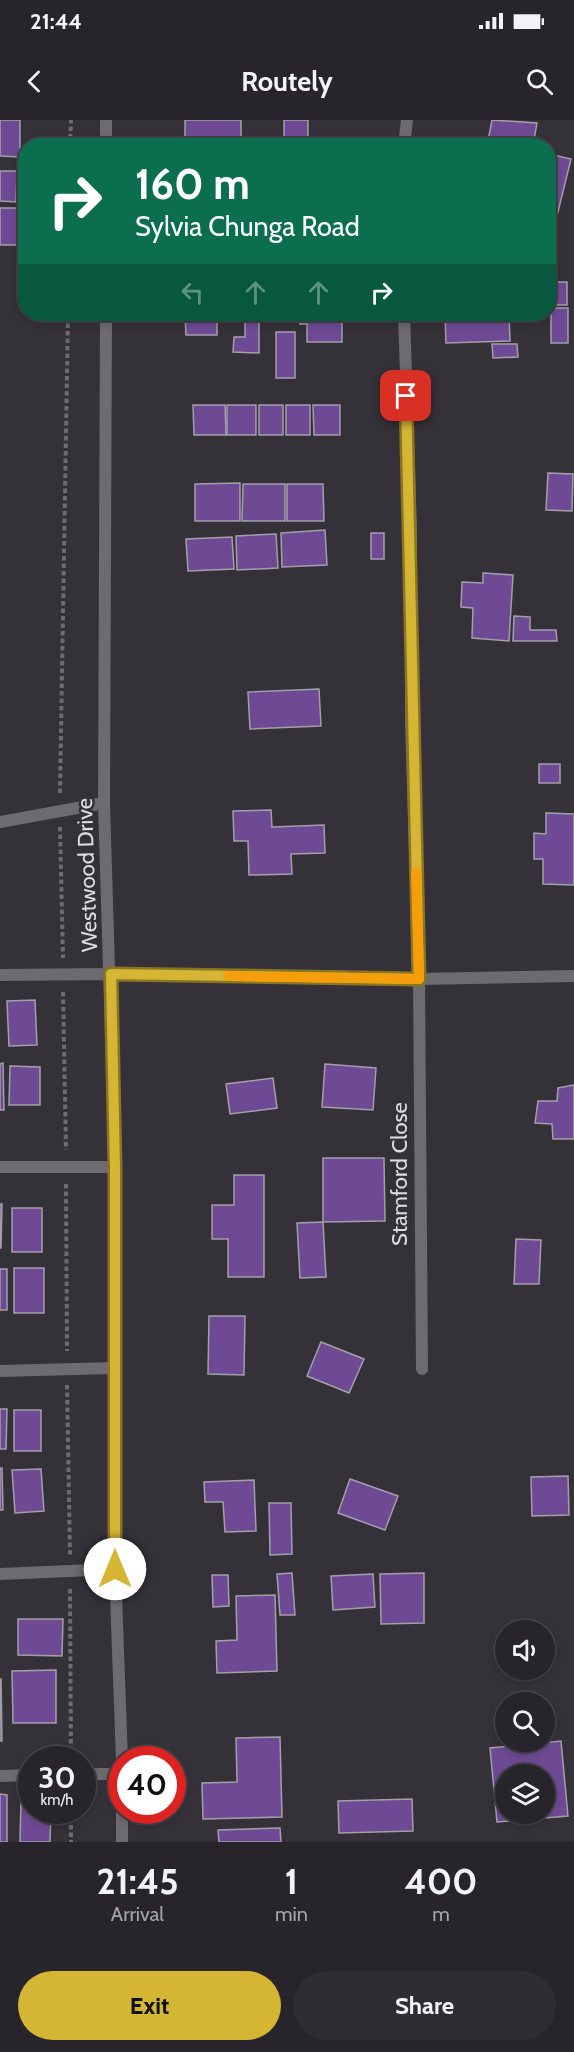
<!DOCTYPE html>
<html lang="en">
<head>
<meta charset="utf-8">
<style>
	:root { --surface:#27252b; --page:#2f2d33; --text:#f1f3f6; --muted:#a4a5a9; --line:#434247; --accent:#d5b534 }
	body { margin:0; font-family:Cabin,sans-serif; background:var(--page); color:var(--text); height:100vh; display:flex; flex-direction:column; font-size:22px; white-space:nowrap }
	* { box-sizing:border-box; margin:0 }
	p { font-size:20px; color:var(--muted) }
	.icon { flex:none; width:33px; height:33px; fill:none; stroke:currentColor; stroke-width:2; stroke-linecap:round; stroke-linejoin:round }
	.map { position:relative; height:1722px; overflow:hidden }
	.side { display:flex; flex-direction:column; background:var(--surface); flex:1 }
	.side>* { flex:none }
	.guide { position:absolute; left:18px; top:18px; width:538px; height:183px; border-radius:24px; box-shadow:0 3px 9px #0003,0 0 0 2px var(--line); background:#0b6e4f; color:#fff; overflow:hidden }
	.controls { position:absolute; left:495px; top:1500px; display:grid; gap:12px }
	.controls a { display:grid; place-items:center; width:60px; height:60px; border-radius:50%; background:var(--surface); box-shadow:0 3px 9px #0003,0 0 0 2px var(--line); font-size:30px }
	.speed { position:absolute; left:18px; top:1626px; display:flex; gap:12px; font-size:30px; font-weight:700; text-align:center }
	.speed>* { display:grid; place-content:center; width:78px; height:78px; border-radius:50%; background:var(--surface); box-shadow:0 3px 9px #0003,0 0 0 2px var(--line); line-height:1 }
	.speed small { font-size:15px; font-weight:400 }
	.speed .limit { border:9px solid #d22; background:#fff; color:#111 }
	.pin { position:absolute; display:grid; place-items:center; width:51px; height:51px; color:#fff; margin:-26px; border-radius:12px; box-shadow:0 3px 9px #0006 }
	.me { position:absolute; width:66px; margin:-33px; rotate:0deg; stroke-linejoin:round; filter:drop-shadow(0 0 4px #0008) }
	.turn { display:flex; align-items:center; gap:21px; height:126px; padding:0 18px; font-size:27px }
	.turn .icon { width:78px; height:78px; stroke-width:2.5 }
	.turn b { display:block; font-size:42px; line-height:51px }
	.lanes { display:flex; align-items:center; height:57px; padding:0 18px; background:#0003; justify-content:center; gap:30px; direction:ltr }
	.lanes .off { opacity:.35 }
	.eta { display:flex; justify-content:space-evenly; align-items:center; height:102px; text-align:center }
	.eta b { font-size:36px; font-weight:700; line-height:42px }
	.primary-button { display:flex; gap:12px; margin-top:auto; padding:12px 18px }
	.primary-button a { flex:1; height:69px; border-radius:36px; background:var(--accent); color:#111; font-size:24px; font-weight:700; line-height:69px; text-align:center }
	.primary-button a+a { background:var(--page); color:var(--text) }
	.status { display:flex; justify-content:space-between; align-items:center; height:42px; padding:0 30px; background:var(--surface); direction:ltr }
	.status svg { height:16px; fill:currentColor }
	header { display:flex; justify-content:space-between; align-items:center; height:78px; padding:0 18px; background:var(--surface); font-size:27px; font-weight:700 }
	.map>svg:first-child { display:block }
</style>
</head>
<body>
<div class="status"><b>21:44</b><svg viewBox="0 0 49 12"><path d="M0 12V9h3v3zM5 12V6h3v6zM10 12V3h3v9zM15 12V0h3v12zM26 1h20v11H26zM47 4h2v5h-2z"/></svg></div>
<header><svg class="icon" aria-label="back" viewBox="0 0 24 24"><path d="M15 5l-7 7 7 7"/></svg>Routely<svg class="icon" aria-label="search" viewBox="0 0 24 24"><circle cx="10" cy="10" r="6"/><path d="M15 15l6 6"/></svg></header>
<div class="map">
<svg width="574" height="1722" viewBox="0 0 574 1722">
	<rect width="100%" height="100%" fill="#343139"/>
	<g fill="#6e4a94" stroke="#a39fa9" stroke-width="1.5" fill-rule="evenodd">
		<path d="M0,0H20V37L0,36Z"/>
		<rect x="185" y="0" width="56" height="26"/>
		<rect x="284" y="0" width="24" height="26"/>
		<path d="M492,0L537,3L533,26H487Z"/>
		<path d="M549,34L571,39L556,100L549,98Z"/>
		<path d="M0,51H17L16,82L0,81Z"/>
		<path d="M0,88H21L20,125H0Z"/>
		<rect x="549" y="162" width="18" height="23"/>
		<rect x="551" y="188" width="17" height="35"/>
		<path d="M185,194H235V195L217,196V215H186Z"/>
		<path d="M245,194H259V233L233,232L234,217H245Z"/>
		<path d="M300,194H358V197H342V222H307V204H300Z"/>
		<path d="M445,194H509L510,221L446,223Z"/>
		<rect x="276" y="212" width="19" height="46"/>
		<path d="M492,224H517L518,237L493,238Z"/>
		<path d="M193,285H225L226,315H194Z"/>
		<rect x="227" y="285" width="29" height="30"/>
		<rect x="259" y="285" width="24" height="30"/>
		<rect x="286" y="285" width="24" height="30"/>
		<path d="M313,285H340V315H314Z"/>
		<path d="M548,353L573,354L572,391L546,390Z"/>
		<path d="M240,363V401H195V364Z"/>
		<path d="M243,364H285V401H242Z"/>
		<path d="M287,364H323L324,401H287Z"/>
		<path d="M325,410L327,445L282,447L281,413Z"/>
		<rect x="371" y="413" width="13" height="26"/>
		<path d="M276,414L278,448L237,450L236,416Z"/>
		<path d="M232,417L234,449L188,451L186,419Z"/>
		<path d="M483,453L513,455L509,521L472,518L473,488L461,487L462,462L483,463Z"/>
		<path d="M514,496L530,497V510H556L557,521H513Z"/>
		<path d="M319,569L321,606L250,609L248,572Z"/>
		<rect x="539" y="644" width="21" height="19"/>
		<path d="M271,690L272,707L324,705L325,733L291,734L292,754L249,755L248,721H234L233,691Z"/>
		<path d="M546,693L574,694V765L543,764V739H534V713L546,714Z"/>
		<path d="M35,880L37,925L9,926L7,881Z"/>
		<path d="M3,943L4,990H0V944Z"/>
		<path d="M325,944L376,948L373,990L322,987Z"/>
		<path d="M10,946L40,947V985H9Z"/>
		<path d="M273,958L277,988L230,994L226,964Z"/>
		<path d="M574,965V1019H553L552,1004L535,1003L538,981H557L558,968Z"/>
		<path d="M323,1038H384L385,1101L323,1102Z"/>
		<path d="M234,1055H264V1157H228V1119H212V1085H234Z"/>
		<path d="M0,1084H2L1,1128H0Z"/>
		<rect x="12" y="1088" width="30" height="44"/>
		<path d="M323,1102L326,1157L300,1158L297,1103Z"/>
		<path d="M516,1119L541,1120L539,1164H514Z"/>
		<rect x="14" y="1148" width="30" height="45"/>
		<rect x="0" y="1149" width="7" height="41"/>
		<path d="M209,1196H245L244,1255L208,1254Z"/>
		<path d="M321,1222L364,1239L349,1273L307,1256Z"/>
		<path d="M0,1289H7L6,1329H0Z"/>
		<rect x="14" y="1290" width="27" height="41"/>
		<path d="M0,1348H2L3,1390H0Z"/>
		<path d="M41,1349L44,1391L15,1393L12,1350Z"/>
		<path d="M568,1356L569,1395L532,1396L531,1357Z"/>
		<path d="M350,1359L398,1376L385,1410L338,1393Z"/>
		<path d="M254,1360L256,1411L225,1412L223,1382H205L204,1362Z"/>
		<path d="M269,1383H291L292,1434L270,1435Z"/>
		<path d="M292,1453L295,1495H280L277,1454Z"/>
		<path d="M424,1453V1503L381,1504L380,1454Z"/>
		<path d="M373,1454L375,1487L333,1490L331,1456Z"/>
		<path d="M212,1455H228L229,1486L213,1487Z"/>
		<path d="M275,1475L277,1551L217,1553L216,1521L237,1520L236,1476Z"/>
		<path d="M18,1499H63L62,1536L18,1535Z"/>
		<path d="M56,1550V1603H13L12,1551Z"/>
		<path d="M0,1559H1L2,1621H0Z"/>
		<path d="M280,1617L282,1697L203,1699L202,1663L237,1662L236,1618Z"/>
		<path d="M561,1621L568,1696L497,1702L490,1628ZM506,1654H544V1694H506Z"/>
		<path d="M0,1674L7,1675V1722H0Z"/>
		<path d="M412,1679L413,1711L339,1713L338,1681Z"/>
		<path d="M21,1680L32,1681V1690H51L50,1722H20Z"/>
		<path d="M280,1708L281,1722H219L218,1710Z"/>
	</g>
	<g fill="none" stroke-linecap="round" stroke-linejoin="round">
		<g stroke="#6d6b72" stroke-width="4" stroke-dasharray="4.5 3" stroke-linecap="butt">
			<path d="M70,26L71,0"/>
			<path d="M60,673L68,194"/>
			<path d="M60,707L63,838"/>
			<path d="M63,872L66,1030"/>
			<path d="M66,1064L67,1231"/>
			<path d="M67,1265L70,1435"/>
			<path d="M70,1469L71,1640"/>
			<path d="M71,1690V1722"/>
		</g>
		<g stroke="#6d6b6f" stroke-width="12">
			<path d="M404,26L407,0"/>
			<path d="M404,194L411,408V603L419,859L422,1249"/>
			<path d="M0,702L104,683"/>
			<path d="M0,855L111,854L419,859L574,856"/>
			<path d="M0,1047H115"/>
			<path d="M0,1251L114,1248"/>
			<path d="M0,1454L115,1449"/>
			<path d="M82,1654H122"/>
			<path d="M0,1656L32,1655"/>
		</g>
		<g stroke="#6d6b6f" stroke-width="12">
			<path d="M106,0V26"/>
			<path d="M106,194L104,683L115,1047V1449L122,1640"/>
			<path d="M122,1722V1690"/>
		</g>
	</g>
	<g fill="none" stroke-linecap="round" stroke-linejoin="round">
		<g stroke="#8a7622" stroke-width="15">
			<path id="route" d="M115,1449V1047L111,854L419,859L406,276"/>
		</g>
		<use href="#route" stroke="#d5b534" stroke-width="10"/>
		<path stroke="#f59e0b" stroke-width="10" d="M228,856L419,859L416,752"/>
	</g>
	<g text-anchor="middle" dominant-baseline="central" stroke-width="5" stroke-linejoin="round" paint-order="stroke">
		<g font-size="22" fill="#dedce2" stroke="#343139">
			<text transform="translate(87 755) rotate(-92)">Westwood Drive</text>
			<text transform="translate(399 1054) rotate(-90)">Stamford Close</text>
		</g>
	</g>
</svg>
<div class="controls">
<a><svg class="icon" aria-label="sound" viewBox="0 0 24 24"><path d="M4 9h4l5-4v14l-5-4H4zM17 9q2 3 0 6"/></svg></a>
<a><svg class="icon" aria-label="search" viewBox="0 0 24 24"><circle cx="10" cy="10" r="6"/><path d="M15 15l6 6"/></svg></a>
<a><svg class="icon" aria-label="layers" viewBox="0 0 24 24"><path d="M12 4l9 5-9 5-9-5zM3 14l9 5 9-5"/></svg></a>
</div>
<div class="speed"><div>30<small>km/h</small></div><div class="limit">40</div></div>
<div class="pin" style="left:406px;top:276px;background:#d93025"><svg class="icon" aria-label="arrive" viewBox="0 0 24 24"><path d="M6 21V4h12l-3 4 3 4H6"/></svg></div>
<svg class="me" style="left:115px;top:1449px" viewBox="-20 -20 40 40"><circle r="19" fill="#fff"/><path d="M0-13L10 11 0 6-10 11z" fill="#d5b534"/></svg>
<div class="guide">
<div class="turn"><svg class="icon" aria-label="right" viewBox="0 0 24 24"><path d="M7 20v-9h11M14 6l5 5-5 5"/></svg><div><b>160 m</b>Sylvia Chunga Road</div></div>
<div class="lanes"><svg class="icon off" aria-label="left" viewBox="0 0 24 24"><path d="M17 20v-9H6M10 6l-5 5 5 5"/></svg><svg class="icon off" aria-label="ahead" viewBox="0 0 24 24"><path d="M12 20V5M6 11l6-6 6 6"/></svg><svg class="icon off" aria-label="ahead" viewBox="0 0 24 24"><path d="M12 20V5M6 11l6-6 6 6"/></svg><svg class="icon" aria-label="right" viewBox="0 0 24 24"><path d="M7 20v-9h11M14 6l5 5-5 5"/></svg></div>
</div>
</div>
<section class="side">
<div class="eta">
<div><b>21:45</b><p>Arrival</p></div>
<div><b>1</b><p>min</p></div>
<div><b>400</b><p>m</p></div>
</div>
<div class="primary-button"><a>Exit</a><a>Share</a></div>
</section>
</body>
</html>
